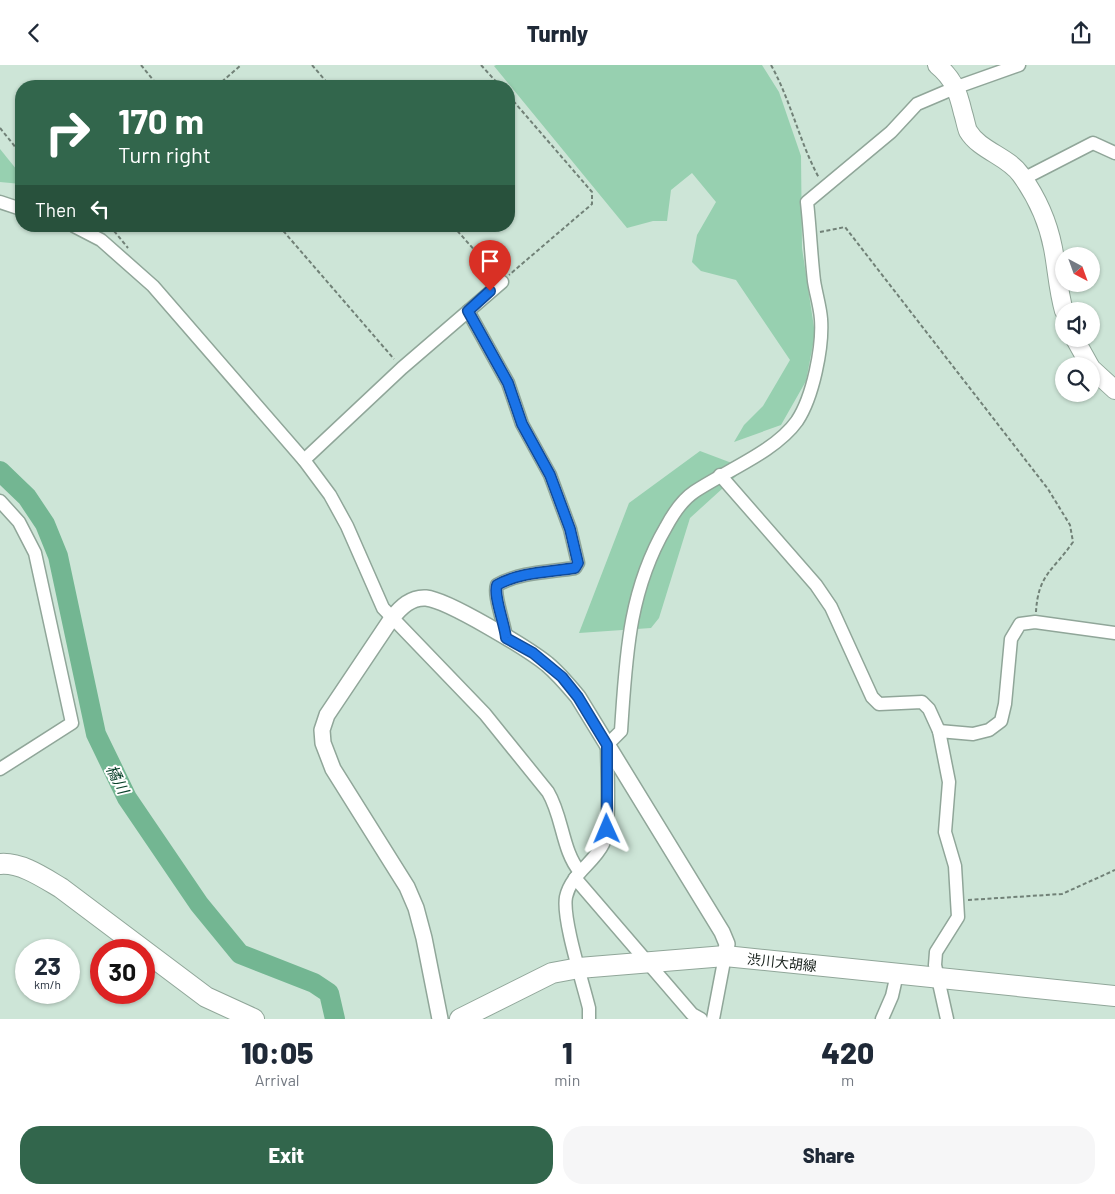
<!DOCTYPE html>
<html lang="en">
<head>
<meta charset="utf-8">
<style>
	:root { --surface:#fff; --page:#f6f6f7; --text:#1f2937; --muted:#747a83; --accent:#32664c }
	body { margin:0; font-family:Barlow,"Noto Sans JP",sans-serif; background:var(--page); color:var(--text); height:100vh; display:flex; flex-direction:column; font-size:19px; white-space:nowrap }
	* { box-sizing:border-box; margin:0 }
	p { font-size:16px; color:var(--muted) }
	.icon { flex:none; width:28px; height:28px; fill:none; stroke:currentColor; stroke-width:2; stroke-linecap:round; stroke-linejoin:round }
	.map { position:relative; height:954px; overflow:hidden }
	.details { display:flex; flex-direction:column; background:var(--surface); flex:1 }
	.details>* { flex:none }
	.guide { position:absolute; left:15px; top:15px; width:500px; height:152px; border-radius:20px; box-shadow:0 1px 4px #0004; background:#32664c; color:#fff; overflow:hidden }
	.needle { width:32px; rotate:139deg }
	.buttons { position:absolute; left:1055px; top:182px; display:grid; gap:10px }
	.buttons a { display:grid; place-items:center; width:45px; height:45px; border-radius:50%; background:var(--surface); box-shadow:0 1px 4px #0004; font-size:25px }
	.speed { position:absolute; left:15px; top:874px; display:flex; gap:10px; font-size:25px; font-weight:700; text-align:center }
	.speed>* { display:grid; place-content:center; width:65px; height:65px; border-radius:50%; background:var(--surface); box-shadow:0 1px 4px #0004; line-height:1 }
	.speed small { font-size:12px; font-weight:400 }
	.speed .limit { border:8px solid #d22; background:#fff; color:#111 }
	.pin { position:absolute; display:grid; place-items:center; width:42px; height:42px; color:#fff; margin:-51px -21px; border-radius:50% 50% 50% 0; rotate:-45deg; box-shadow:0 0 5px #0007 }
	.pin .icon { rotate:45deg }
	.me { position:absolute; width:55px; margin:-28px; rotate:359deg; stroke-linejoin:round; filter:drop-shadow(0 0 4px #0008) }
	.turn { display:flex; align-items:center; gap:18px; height:105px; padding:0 20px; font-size:22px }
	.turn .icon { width:65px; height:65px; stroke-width:2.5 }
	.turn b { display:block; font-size:35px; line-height:42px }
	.then { display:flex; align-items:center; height:48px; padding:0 20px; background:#0003; gap:10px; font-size:19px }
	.eta { display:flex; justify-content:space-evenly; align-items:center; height:85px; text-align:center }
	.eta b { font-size:30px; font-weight:800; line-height:35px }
	.primary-button { display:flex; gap:10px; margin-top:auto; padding:10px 20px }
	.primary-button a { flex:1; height:58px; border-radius:20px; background:var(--accent); color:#fff; font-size:20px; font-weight:800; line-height:58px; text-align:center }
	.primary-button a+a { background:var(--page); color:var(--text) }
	header { display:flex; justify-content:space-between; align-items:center; height:65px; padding:0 20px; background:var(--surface); font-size:22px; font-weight:800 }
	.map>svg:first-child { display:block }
</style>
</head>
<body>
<header><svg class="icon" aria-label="back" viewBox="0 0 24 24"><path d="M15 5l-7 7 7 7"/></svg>Turnly<svg class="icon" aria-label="share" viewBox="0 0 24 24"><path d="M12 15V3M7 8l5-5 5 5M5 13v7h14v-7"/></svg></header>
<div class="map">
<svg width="1115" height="954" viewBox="0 0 1115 954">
	<rect width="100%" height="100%" fill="#cde5d7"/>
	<g fill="#97d0b0">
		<path d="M496,0H762L779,27L801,91L802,183L815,269L806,316L781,360L734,377L744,360L763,341L790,295L736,215L701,206L692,197L697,170L716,137L692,108L671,125L667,156H653L627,163L494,1Z"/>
		<path d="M0,84L21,110V119L0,117Z"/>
		<path d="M700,386L745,403L690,453L659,553L651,563L579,568L629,438Z"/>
	</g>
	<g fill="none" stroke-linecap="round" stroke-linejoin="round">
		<path stroke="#73b692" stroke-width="20" d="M0,406L27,432L45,459L58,491L96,669L127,733L199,839L240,889L314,918L329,928L335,954"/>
		<g stroke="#90a699" stroke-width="15">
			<g id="minor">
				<path d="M1023,114L1093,78L1115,88"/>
				<path d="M0,137L21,144"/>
				<path d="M74,161L101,175L153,221L304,395L330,430L347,461L383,543L485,649L548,727C563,752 562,786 580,807"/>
				<path d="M468,246L508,318L522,359L550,410L570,464L578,498L575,503C550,507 520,507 497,520C493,530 505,560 506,573"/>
				<path d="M304,395L402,303L502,217"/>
				<path d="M720,410L816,520L831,542L872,632L879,639L922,637L929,644L939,666"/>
				<path d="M0,436L19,457L35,488L72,658L0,704"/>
				<path d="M575,813L692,949L701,954"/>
				<path d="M589,954V943C583,918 562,854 566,832C571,809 594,798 603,779C611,763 607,701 607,680L621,666C626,593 628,527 666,462C673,449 682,435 694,427C725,406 775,387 797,356C813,332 823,282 821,254C820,241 816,229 814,216C811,190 810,164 807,137L891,67L917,39L957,22L1019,0"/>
				<path d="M713,954L725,891"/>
				<path d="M882,954L892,931L897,909"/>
				<path d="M947,954L935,900L936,887L958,852L955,801L945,767L949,717L939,666L973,669L989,665L1001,656L1005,639L1011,574L1020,559L1035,557L1115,568"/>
			</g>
		</g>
		<g stroke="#90a699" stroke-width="18">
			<path id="tertiary" d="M440,954L424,873L416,843L407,822L333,704L323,678L322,665L327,650L392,553C401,542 411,532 426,533C448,535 528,584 547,599C559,609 568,620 578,632L722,867L727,879L725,891"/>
		</g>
		<g stroke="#90a699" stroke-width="20">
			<g id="secondary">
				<path d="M937,0C954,14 958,27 963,48C965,54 966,61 968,66C980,86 1008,91 1021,110C1036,131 1048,157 1053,183C1057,204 1058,225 1064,246"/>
				<path d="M1075,274L1090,301"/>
				<path d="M1091,303L1115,325"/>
			</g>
		</g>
		<g stroke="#90a699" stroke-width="22">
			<g id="primary">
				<path d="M0,799C21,797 44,813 61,823L206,932L254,954"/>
				<path d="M460,954L552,908L579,903L725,891L1115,931"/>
			</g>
		</g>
		<g stroke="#718177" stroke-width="2" stroke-dasharray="4 2.5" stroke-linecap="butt">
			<path d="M141,0L158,21"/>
			<path d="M312,0L330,21"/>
			<path d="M481,0L500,21"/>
			<path d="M771,0C791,36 799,76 819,113"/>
			<path d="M217,21L241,0"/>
			<path d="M509,31L592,127V139L509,210"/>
			<path d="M0,63L21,89"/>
			<path d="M110,161L128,183"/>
			<path d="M279,161L394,294"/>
			<path d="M453,161L494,207"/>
			<path d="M820,167L845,162L1048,424L1070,460L1073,477C1054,505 1038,509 1036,547"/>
			<path d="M968,835L1062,829L1115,805"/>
		</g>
		<use href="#minor" stroke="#fff" stroke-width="12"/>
		<use href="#tertiary" stroke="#fff" stroke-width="15"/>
		<use href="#secondary" stroke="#fff" stroke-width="18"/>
		<use href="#primary" stroke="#fff" stroke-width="20"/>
	</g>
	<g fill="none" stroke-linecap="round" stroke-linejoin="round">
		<g stroke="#114b97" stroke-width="12">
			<path id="route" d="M490,226L468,246L508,318L522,359L550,410L570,464L578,498L575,503C550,507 520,507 497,520C493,530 505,560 506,573L533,588L562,612L578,632L607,680V764"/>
		</g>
		<use href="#route" stroke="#1a73e8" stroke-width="9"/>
	</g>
	<g text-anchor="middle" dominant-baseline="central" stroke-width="4" stroke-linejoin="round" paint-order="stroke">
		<g font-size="14" fill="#17201b" stroke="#fff">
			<text transform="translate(782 897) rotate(6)">渋川大胡線</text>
		</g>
		<g font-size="15" font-style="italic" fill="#0a412a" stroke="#fff">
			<text transform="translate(118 714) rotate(63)">橘川</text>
		</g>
	</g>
</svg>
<div class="buttons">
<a><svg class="needle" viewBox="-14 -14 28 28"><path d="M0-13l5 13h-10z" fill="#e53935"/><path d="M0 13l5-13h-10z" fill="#747a83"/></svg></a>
<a><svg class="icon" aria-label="sound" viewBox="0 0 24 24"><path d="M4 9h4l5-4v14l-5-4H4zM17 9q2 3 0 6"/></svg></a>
<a><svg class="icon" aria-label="search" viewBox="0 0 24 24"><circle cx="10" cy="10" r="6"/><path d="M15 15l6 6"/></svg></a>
</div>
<div class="speed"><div>23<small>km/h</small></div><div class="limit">30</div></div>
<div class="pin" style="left:490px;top:226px;background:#d93025"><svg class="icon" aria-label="arrive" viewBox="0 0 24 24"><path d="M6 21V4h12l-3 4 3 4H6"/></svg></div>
<svg class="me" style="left:607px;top:764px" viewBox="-20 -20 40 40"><path d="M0-17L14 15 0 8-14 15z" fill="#1a73e8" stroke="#fff" stroke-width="4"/></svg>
<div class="guide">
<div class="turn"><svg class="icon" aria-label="right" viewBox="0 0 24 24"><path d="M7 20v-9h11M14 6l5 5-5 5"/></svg><div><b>170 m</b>Turn right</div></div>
<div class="then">Then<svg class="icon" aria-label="left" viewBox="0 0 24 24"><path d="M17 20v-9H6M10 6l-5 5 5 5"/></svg></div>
</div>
</div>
<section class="details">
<div class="eta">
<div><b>10:05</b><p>Arrival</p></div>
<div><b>1</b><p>min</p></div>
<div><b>420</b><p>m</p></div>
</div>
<div class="primary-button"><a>Exit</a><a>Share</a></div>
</section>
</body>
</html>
